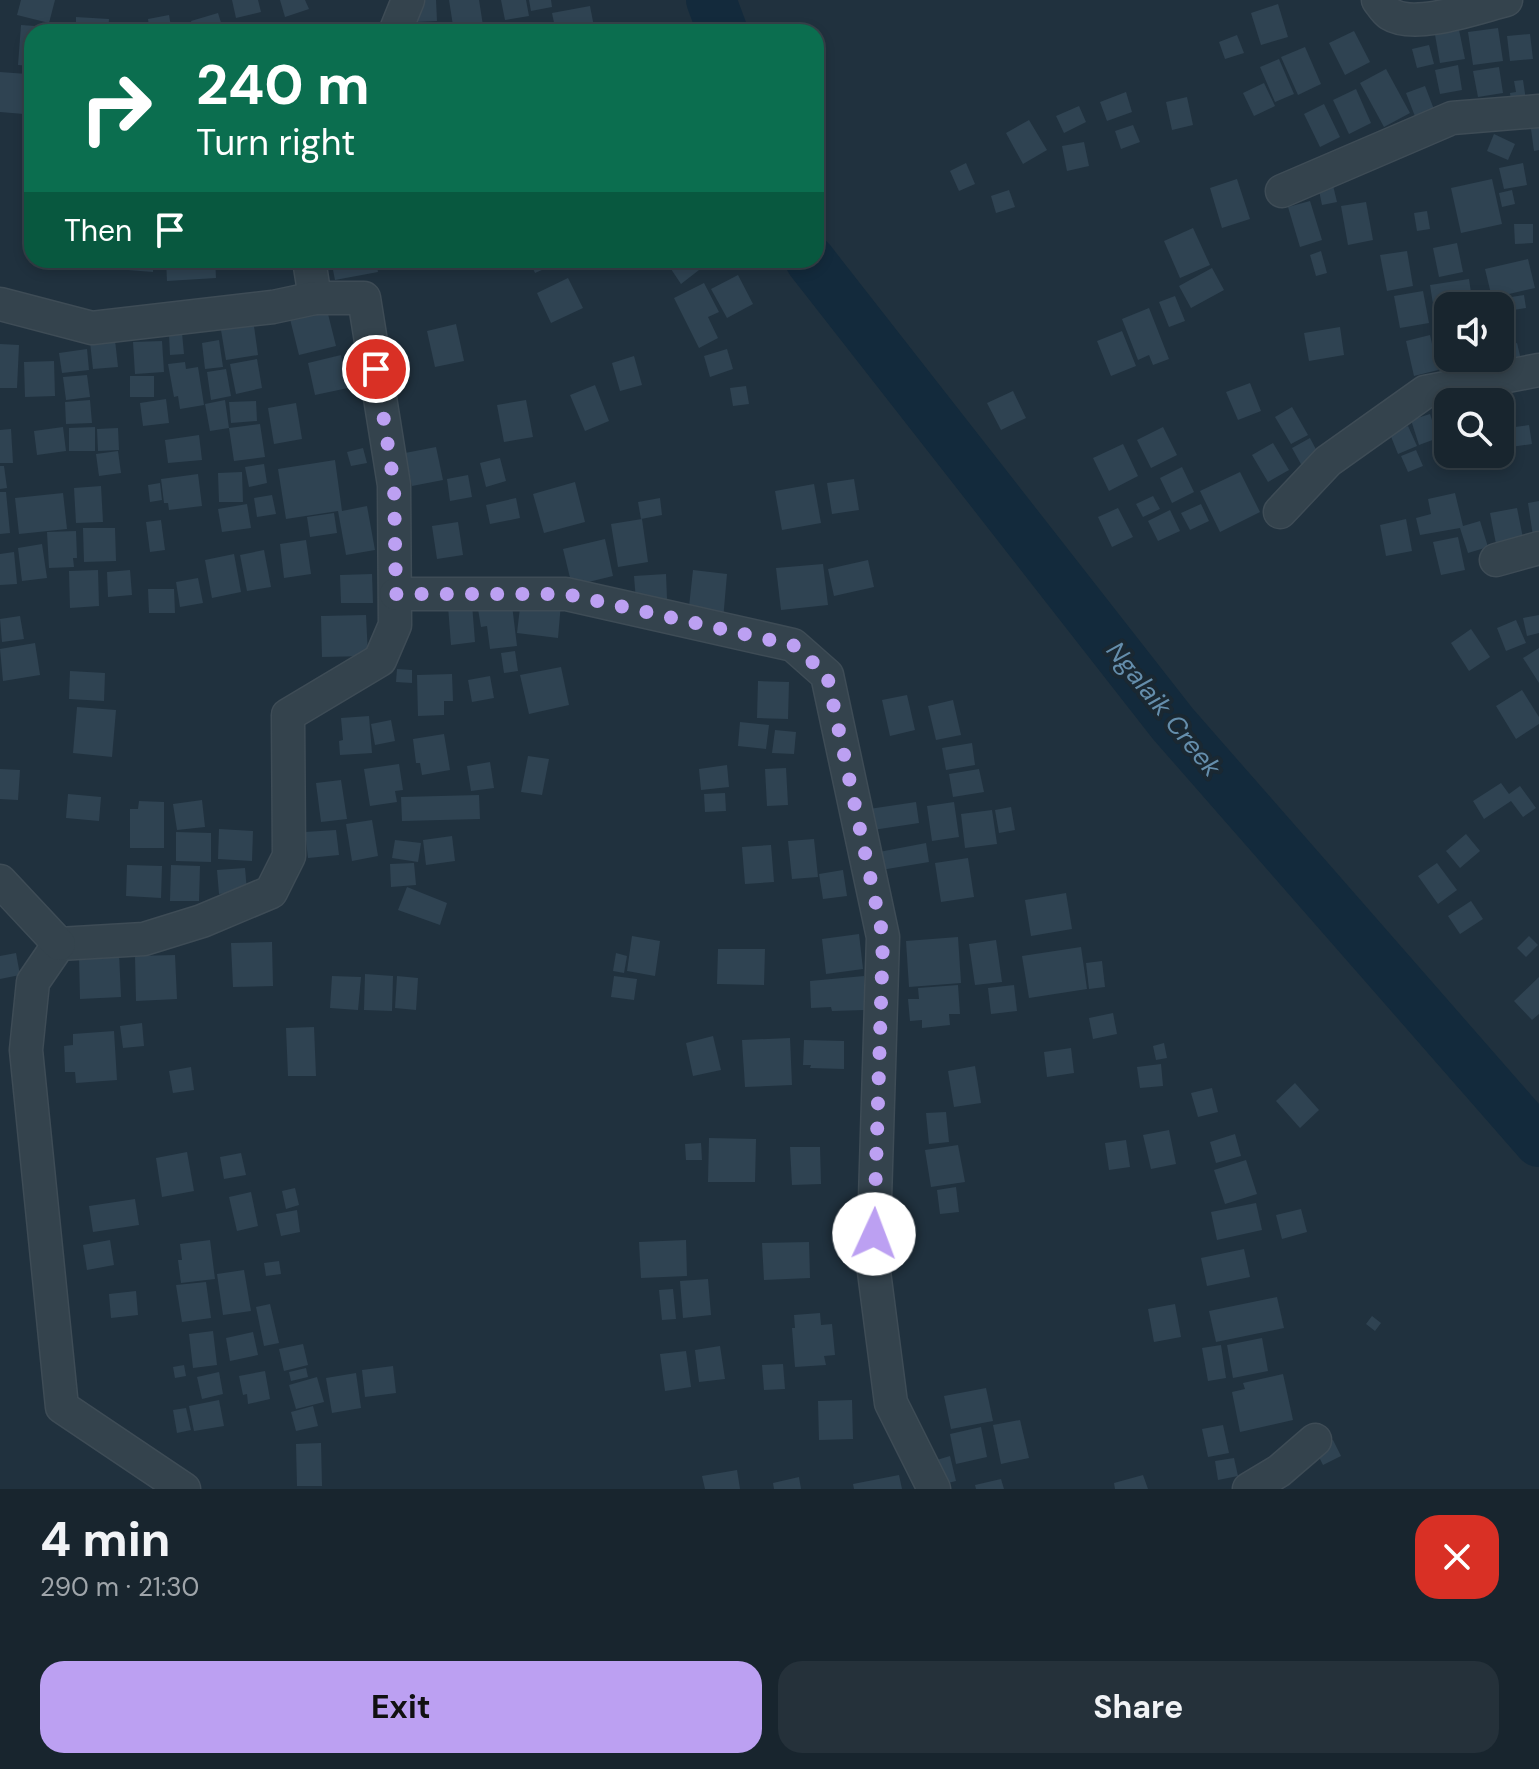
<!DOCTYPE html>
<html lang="en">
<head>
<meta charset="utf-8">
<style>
	:root { --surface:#18252e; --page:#25313a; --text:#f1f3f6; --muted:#9fa5aa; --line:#36424a; --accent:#bca0f2 }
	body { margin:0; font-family:"DM Sans",sans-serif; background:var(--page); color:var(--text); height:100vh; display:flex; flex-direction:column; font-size:30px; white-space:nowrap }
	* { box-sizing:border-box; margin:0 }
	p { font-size:26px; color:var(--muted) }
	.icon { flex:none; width:44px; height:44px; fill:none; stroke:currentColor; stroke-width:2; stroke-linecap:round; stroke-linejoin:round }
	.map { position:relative; height:1489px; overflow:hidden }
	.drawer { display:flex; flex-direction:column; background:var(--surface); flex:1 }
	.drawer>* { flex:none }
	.guide { position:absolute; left:24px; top:24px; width:800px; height:244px; border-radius:24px; box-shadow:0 4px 12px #0003,0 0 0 2px var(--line); background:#0b6e4f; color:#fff; overflow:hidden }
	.tools { position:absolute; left:1434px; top:292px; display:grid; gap:16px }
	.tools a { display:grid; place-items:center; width:80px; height:80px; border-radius:16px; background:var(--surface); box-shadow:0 4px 12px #0003,0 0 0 2px var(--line); font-size:40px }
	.pin { position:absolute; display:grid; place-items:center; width:68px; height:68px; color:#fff; margin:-34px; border:4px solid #fff; border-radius:50%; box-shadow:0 2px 8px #0007 }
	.me { position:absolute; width:88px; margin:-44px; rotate:2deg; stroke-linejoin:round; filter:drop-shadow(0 0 6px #0008) }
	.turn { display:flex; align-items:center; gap:28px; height:168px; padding:0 40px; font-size:36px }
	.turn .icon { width:104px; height:104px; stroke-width:2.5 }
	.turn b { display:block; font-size:56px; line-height:68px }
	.then { display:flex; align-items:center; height:76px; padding:0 40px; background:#0003; gap:16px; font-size:30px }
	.round { display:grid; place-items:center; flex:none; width:84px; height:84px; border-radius:24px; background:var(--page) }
	.headline { display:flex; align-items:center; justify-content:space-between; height:136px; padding:0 40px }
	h1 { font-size:48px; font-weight:700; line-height:60px }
	.cta { display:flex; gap:16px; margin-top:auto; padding:16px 40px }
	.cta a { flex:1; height:92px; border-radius:24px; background:var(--accent); color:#111; font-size:32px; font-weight:700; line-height:92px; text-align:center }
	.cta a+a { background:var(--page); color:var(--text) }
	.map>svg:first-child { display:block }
</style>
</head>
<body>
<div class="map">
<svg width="1539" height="1489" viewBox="0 0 1539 1489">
	<rect width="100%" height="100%" fill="#20313e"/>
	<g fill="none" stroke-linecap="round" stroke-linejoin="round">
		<g stroke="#132a3c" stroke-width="50">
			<path d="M711,0L723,32"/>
			<path d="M810,260L1173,724L1539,1142"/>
		</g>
	</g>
	<g fill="#2f4352">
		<path d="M21,0H55L49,23L17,15Z"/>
		<path d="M232,0H258L261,12L236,18Z"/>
		<path d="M280,0H305L309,9L285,17Z"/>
		<path d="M413,0H436L437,21L414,22Z"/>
		<path d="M449,0H479L484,32H454Z"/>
		<path d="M501,0H526L529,16L505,20Z"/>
		<path d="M529,0H551L552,7L531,11Z"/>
		<path d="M1278,4L1288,37L1261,45L1251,13Z"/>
		<path d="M590,6L595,32H556L552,13Z"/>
		<path d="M218,13L224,32H195L191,21Z"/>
		<path d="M169,15L172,32H150L148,19Z"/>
		<path d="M76,17L109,19L108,32H76Z"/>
		<path d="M530,22L532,32H509L508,28Z"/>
		<path d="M21,25L49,27V32H32V66L18,65Z"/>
		<path d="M1458,25L1465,59L1440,63L1434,29Z"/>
		<path d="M1498,28L1503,61L1473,65L1468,32Z"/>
		<path d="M1354,31L1370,62L1345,75L1329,43Z"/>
		<path d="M1530,34L1533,59L1510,61L1507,36Z"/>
		<path d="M1237,35L1244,53L1225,59L1219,42Z"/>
		<path d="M1429,45L1434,64L1417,68L1412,49Z"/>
		<path d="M1305,47L1321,84L1298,95L1281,57Z"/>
		<path d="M1279,59L1294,94L1275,102L1260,67Z"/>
		<path d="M1458,65L1462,90L1440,94L1435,70Z"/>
		<path d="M1499,67L1503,93L1478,97L1473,71Z"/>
		<path d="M1386,69L1410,113L1384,127L1360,83Z"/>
		<path d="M0,72L27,74L24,114L0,112Z"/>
		<path d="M1523,80L1527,107L1512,110L1510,93L1516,92L1514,81Z"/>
		<path d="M1264,83L1275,106L1254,116L1243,93Z"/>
		<path d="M1425,86L1435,112L1416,119L1406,93Z"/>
		<path d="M1356,89L1371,123L1349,134L1333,100Z"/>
		<path d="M1126,92L1132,112L1107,121L1100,102Z"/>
		<path d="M1187,97L1193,125L1172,130L1166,102Z"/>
		<path d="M1324,104L1340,137L1320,147L1304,114Z"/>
		<path d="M1079,106L1086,122L1064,133L1056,116Z"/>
		<path d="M1029,120L1047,150L1023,164L1006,133Z"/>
		<path d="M1133,125L1140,142L1121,149L1115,131Z"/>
		<path d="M1539,127V150L1534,151L1531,129Z"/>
		<path d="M1494,134L1515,144L1508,160L1487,151Z"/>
		<path d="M1084,142L1089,166L1067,171L1062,146Z"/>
		<path d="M966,163L975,184L959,191L950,171Z"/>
		<path d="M1523,163L1527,185L1504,189L1499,168Z"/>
		<path d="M1331,177L1337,202L1322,205L1317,181Z"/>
		<path d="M1237,179L1250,219L1222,228L1210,188Z"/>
		<path d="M1492,179L1502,224L1461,233L1451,188Z"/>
		<path d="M1009,190L1015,207L996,213L991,196Z"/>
		<path d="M1512,190L1515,204L1502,207L1499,193Z"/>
		<path d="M1310,201L1322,240L1300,247L1288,207Z"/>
		<path d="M1366,202L1373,240L1348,245L1341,206Z"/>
		<path d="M1427,211L1430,229L1417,231L1414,213Z"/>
		<path d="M1514,224H1533V243L1515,244Z"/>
		<path d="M1193,228L1210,265L1180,278L1164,241Z"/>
		<path d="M1457,243L1463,272L1439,277L1433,248Z"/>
		<path d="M1321,251L1327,273L1316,276L1310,255Z"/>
		<path d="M1407,251L1413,286L1387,291L1380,255Z"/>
		<path d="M1528,259L1535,288L1492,298L1485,269Z"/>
		<path d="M115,260H153V272L115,269Z"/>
		<path d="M166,260H215L216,278L167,281Z"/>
		<path d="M234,260H272V264L234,265Z"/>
		<path d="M331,260H376L378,272L335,280Z"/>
		<path d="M525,260H556L558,263L535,273L530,262L527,264Z"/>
		<path d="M677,260H692L699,270L681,284L669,266Z"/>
		<path d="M1212,268L1224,290L1191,308L1179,286Z"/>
		<path d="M738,275L753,304L727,318L711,289Z"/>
		<path d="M568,278L583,308L551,323L537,293Z"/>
		<path d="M1469,279L1473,306H1448V322L1436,323L1430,285Z"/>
		<path d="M704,283L719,312L708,317L718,338L699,348L674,298Z"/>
		<path d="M1423,291L1429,323L1400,328L1394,296Z"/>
		<path d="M1524,295L1526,308L1507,311L1505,298Z"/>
		<path d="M1175,296L1185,321L1169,327L1159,302Z"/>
		<path d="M1149,308L1169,359L1153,365L1149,355L1138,360L1122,319Z"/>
		<path d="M327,310L336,346L299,355L290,319Z"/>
		<path d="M253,319L258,355L226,360L220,324Z"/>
		<path d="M456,324L464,361L435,367L427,331Z"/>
		<path d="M1340,327L1344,355L1309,361L1304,333Z"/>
		<path d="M1448,327V356L1447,357L1441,328Z"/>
		<path d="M1122,331L1136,366L1111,376L1097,341Z"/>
		<path d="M182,333L184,354L170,355L169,334Z"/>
		<path d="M1430,335L1438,370L1414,376L1406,341Z"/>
		<path d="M115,340L118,367L93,369L90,342Z"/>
		<path d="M219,340L223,367L205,369L202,343Z"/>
		<path d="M162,341L164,372L135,374L133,342Z"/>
		<path d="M1517,343L1523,368L1505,373L1500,347Z"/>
		<path d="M0,344L19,345L17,388H0Z"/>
		<path d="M87,349L89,370L62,373L59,353Z"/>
		<path d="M727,349L733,369L710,377L704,356Z"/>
		<path d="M341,355L348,388L315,395L308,363Z"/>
		<path d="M634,356L642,385L620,391L612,363Z"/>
		<path d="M1447,358H1481L1482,359L1449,367Z"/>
		<path d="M257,359L262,388L236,394L230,364Z"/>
		<path d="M54,361L55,396L25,397L24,362Z"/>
		<path d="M185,362L186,369L198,367L204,405L180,409L178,396L174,397L168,364Z"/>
		<path d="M226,369L231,396L211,400L207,372Z"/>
		<path d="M87,375L90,397L66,400L63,377Z"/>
		<rect x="130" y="376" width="24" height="21"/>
		<path d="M1250,383L1261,411L1238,420L1226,392Z"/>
		<path d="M595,385L609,421L585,431L570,395Z"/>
		<path d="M746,386L749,404L733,406L730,388Z"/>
		<path d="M1013,391L1026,418L1001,430L987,403Z"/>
		<path d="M166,399L169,423L143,426L140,403Z"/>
		<path d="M90,400L92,423L66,424L65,402Z"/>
		<path d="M225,400L229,428L210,431L205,404Z"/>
		<path d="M526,400L533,437L504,442L497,405Z"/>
		<path d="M256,401L257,421L231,423L229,402Z"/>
		<path d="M1500,401H1505L1508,437H1500Z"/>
		<path d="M296,403L302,439L274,444L268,408Z"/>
		<path d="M1292,407L1308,435L1291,444L1275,417Z"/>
		<path d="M1430,414L1438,438L1419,445L1411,420Z"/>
		<path d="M260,424L265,457L234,461L229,428Z"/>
		<path d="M1529,425L1532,444L1511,447L1508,428Z"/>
		<path d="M1408,426L1417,446L1398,454L1390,434Z"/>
		<path d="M63,427L66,451L37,455L34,431Z"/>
		<path d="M95,427V451H69V428Z"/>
		<path d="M1163,427L1177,455L1151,468L1137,440Z"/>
		<path d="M118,428L119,450L98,451L97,429Z"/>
		<path d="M11,429L13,463H0V430Z"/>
		<path d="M199,435L202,460L168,463L165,440Z"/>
		<path d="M1310,438L1320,457L1302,466L1292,448Z"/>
		<path d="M1273,443L1289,470L1268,482L1252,455Z"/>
		<path d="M1123,444L1138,476L1109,491L1093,458Z"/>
		<path d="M436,447L443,480L412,486L405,453Z"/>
		<path d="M363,448L367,463L351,466L347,452Z"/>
		<path d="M1416,450L1423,466L1408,472L1401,456Z"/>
		<path d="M118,451L121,473L99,476L96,454Z"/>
		<path d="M500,458L506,481L486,487L480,463Z"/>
		<path d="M335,460L342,511L367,506L375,550L346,555L338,511L286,519L278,469Z"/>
		<path d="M264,464L267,483L249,487L245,467Z"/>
		<path d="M0,466H4L7,488L0,489Z"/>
		<path d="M1182,467L1194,492L1172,503L1160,478Z"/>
		<path d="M242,472L243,502H219L218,473Z"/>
		<path d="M1240,472L1260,512L1220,532L1200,491Z"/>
		<path d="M198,474L202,506L169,510L168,503H164L161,479Z"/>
		<path d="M468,475L472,497L450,501L447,479Z"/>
		<path d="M854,479L859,510L832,514L827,483Z"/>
		<path d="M575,482L585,522L544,533L533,494Z"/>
		<path d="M160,483L162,500L150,502L148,485Z"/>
		<path d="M814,484L821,523L782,530L775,491Z"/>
		<path d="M101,486L103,522L76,523L74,488Z"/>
		<path d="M0,492H6L10,533L0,534Z"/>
		<path d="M63,493L67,529L19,534L15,498Z"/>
		<path d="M1455,493L1463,526L1480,521L1488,547L1468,553L1460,528L1420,535L1416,518L1431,514L1428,499Z"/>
		<path d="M272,495L276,514L257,517L254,498Z"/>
		<path d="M1153,496L1160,509L1143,517L1136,504Z"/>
		<path d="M516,498L520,518L490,524L486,505Z"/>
		<path d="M660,498L662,515L641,519L638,502Z"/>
		<path d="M1539,501V535L1533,536L1528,503Z"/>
		<path d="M247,504L251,528L222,532L218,509Z"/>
		<path d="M1201,504L1209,521L1190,530L1181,513Z"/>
		<path d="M1118,508L1133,537L1112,547L1098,517Z"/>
		<path d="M1517,508L1524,543L1497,549L1490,513Z"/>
		<path d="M1170,510L1180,531L1158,541L1148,521Z"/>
		<path d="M334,513L337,533L310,537L307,517Z"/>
		<path d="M642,519L648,562L618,567L611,524Z"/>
		<path d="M1406,519L1412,551L1386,556L1380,525Z"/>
		<path d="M161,520L165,550L150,552L146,522Z"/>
		<path d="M458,522L463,555L437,559L432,526Z"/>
		<path d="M83,528H115L116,561L84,562Z"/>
		<path d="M76,531L77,558H73L74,567L49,568L47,532Z"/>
		<path d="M1458,537L1465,570L1441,575L1433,542Z"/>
		<path d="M605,539L613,576L572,586L563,549Z"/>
		<path d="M306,540L311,574L284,578L280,544Z"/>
		<path d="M42,544L47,578L22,581L18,548Z"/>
		<path d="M264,550L271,587L247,591L240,555Z"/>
		<path d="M14,552L17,584L0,585V554Z"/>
		<path d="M234,554L241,592L212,598L205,560Z"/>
		<path d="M868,560L874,587L834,596L828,569Z"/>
		<path d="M823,564L828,605L781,610L776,568Z"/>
		<path d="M98,570L99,606L70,608L69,571Z"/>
		<path d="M130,570L132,595L108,597L107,572Z"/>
		<path d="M693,570L727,574L723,620L688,616Z"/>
		<path d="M372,574L373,603H341L340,575Z"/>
		<path d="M666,574L667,599L636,601L634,576Z"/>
		<path d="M198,578L203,603L180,607L176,582Z"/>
		<path d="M148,589H174L175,613H149Z"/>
		<path d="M521,599L561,603L558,638L517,633Z"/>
		<path d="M472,604L475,642L451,645L448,606Z"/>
		<path d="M512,605L517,646L490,649L487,626L481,627L478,609Z"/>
		<path d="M366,615L368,656L322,657L321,616Z"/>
		<path d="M1539,615V633L1527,636L1523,618Z"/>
		<path d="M20,616L24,639L2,642L0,619Z"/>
		<path d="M1516,620L1526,643L1506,651L1497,628Z"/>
		<path d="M1471,629L1490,657L1469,671L1451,643Z"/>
		<path d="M35,643L40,675L3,681L0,649Z"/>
		<path d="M1539,648V683L1523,658Z"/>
		<path d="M515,651L518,671L504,673L501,653Z"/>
		<path d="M561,667L569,705L529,714L520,675Z"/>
		<path d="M397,669L412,670V683L396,682Z"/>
		<path d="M70,671L105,673L104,701L69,699Z"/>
		<path d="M452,674L453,701H444V715L418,716L417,675Z"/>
		<path d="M490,676L494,698L472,702L468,680Z"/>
		<path d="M758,681L789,682L788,719L757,718Z"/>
		<path d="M1522,690L1539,717V724L1516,739L1496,706Z"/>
		<path d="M907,695L915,730L890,736L882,700Z"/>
		<path d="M953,700L961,735L936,740L928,706Z"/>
		<path d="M77,707L116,710L112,757L73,753Z"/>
		<path d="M369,716L372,753L340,755L339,741L343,740L341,718Z"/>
		<path d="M391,720L395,741L375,745L371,724Z"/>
		<path d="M740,722L769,725L766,749L738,746Z"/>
		<path d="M775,730L796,732L794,754L772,753Z"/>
		<path d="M444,734L450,770L422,775L420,763H416L413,739Z"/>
		<path d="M972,743L975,765L946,770L942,748Z"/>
		<path d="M528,756L549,759L542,795L521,792Z"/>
		<path d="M490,762L494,788L471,791L467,766Z"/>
		<path d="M399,764L403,790L395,791L397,802L370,806L364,769Z"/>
		<path d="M727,765L729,787L701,790L699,769Z"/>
		<path d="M786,768L788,805L767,806L765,769Z"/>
		<path d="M0,769L20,770L18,800L0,799Z"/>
		<path d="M979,769L984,792L953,797L949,774Z"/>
		<path d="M341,780L347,819L321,822L316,783Z"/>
		<path d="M1501,783L1509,794L1520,786L1536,808L1523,817L1511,801L1484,819L1473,801Z"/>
		<path d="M725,793L726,811L705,812L704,794Z"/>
		<path d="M68,794L101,797L99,821L66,818Z"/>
		<path d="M479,795L480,819L402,821L401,797Z"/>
		<path d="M202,800L205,827L177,830L173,804Z"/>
		<path d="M139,801L164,802V848H130V809H138Z"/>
		<path d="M916,802L919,823L873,830L869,809Z"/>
		<path d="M954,802L959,837L932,841L927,806Z"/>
		<path d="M1011,807L1015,830L999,833L995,810Z"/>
		<path d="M992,810L997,844L965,848L961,814Z"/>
		<path d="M372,820L378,856L352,861L346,824Z"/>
		<path d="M219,829L253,831L252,861L218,859Z"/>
		<path d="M336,830L339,855L308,858L305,832Z"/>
		<path d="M176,832L211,833V862L176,861Z"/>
		<path d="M1466,834L1480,851L1460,868L1446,851Z"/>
		<path d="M452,836L455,861L426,865L423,840Z"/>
		<path d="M814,839L818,877L792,879L788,841Z"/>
		<path d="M395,840L421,843L418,862L392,858Z"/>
		<path d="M926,843L929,862L881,870L879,852Z"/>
		<path d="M771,845L774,882L745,884L742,847Z"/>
		<path d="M968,858L974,897L941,902L935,863Z"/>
		<path d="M414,863L416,885L391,887L390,864Z"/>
		<path d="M1437,863L1457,890L1438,904L1418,876Z"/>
		<path d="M127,865L162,866L161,898L126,896Z"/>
		<path d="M171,865L200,866L199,901H170Z"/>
		<path d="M245,868L247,891L219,894L217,870Z"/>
		<path d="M843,870L847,896L823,899L819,874Z"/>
		<path d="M407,887L447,903L440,925L398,910Z"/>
		<path d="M1066,893L1072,929L1031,936L1025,900Z"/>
		<path d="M1471,901L1483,919L1460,934L1448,916Z"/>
		<path d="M859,934L863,969L826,974L822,939Z"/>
		<path d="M632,936L660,941L655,976L627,971Z"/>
		<path d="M1529,936L1538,945L1526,957L1517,948Z"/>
		<path d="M958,937L961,983L909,987L906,941Z"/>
		<path d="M996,940L1002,982L975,985L969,944Z"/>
		<path d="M272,942L273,986L233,987L231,943Z"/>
		<path d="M1081,947L1087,989L1029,998L1022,956Z"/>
		<path d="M718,949H765L764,985L717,984Z"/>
		<path d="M16,953L20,975L0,979V956Z"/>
		<path d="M119,953L121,997L80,999L79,955Z"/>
		<path d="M616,953L627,956L624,973L613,971Z"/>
		<path d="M175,955L177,999L136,1001L135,956Z"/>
		<path d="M1102,961L1105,987L1089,989L1086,963Z"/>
		<path d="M365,974L393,976L392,1011L364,1010Z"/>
		<path d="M332,976L361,977L358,1010L330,1008Z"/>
		<path d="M397,976L418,978L416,1010L395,1008Z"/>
		<path d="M614,976L637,979L634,1000L611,997Z"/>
		<path d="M864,976L865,1010L832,1011L831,1007L811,1008L810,981Z"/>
		<path d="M1539,977V1014L1532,1020L1514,1001Z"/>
		<path d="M958,985L960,1014H949L950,1025L922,1028V1020L910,1021L908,999H919L918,988Z"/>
		<path d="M1014,985L1017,1011L991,1014L988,988Z"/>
		<path d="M1113,1013L1117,1034L1093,1039L1089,1018Z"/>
		<path d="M142,1023L144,1046L123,1048L120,1026Z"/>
		<path d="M314,1027L316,1076H288L286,1028Z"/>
		<path d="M114,1031L117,1080L76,1083L75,1072H65L64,1046L73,1045V1034Z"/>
		<path d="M713,1036L721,1070L693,1076L686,1043Z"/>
		<path d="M790,1038L792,1085L745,1087L742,1040Z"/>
		<path d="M804,1040L844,1041V1069L810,1068L811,1065H803Z"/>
		<path d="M1164,1043L1167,1058L1156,1060L1153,1046Z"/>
		<path d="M1071,1048L1074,1073L1047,1077L1044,1052Z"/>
		<path d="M1161,1064L1163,1086L1140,1088L1137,1067Z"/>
		<path d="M975,1066L981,1103L954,1107L948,1071Z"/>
		<path d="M191,1067L194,1090L173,1093L169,1071Z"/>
		<path d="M1295,1083L1319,1110L1300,1128L1276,1101Z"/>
		<path d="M1212,1088L1218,1112L1198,1117L1191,1093Z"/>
		<path d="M946,1112L949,1142L929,1144L926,1113Z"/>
		<path d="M1169,1130L1176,1164L1151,1169L1143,1135Z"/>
		<path d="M1235,1134L1241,1156L1216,1163L1210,1142Z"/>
		<path d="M709,1138L756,1139L755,1182H708Z"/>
		<path d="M1126,1140L1130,1167L1109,1170L1105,1143Z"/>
		<path d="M701,1143L702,1160H686L685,1144Z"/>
		<path d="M958,1145L965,1182L931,1187L925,1150Z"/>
		<path d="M790,1147H820L821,1184L792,1185Z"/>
		<path d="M187,1152L194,1191L162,1197L156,1158Z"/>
		<path d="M241,1153L246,1175L224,1179L220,1157Z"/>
		<path d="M1246,1160L1257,1194L1225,1204L1214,1170Z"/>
		<path d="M956,1187L959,1212L940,1214L937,1190Z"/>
		<path d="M295,1188L299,1205L286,1209L282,1191Z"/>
		<path d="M251,1192L258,1226L237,1231L229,1197Z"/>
		<path d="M135,1199L139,1225L93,1232L89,1206Z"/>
		<path d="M1256,1203L1262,1230L1217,1240L1211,1212Z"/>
		<path d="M1301,1209L1307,1232L1282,1239L1276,1215Z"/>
		<path d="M297,1210L300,1232L281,1236L276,1214Z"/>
		<path d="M110,1240L114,1265L87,1270L83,1245Z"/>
		<path d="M210,1240L215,1279L181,1283L178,1260H182L180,1244Z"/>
		<path d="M686,1240L687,1276L641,1278L639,1242Z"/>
		<path d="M809,1242L810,1278L764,1280L762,1243Z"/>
		<path d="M1244,1249L1250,1277L1207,1286L1201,1258Z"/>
		<path d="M279,1261L281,1274L266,1276L264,1263Z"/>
		<path d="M244,1270L251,1311L223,1315L217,1274Z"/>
		<path d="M708,1279L711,1315L683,1318L680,1281Z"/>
		<path d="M206,1282L211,1318L182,1322L176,1285Z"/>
		<path d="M673,1289L676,1319L662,1320L659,1290Z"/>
		<path d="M136,1291L138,1315L111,1318L109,1294Z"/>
		<path d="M1277,1297L1284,1328L1216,1342L1209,1311Z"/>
		<path d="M270,1304L279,1343L264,1346L256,1307Z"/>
		<path d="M1175,1304L1181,1337L1154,1342L1148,1309Z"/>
		<path d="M820,1313L821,1325L832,1324L835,1355L824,1356L826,1365L795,1367L792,1328H795L794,1315Z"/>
		<path d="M1372,1316L1381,1323L1375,1331L1366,1324Z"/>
		<path d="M213,1331L217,1365L193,1368L189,1334Z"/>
		<path d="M253,1332L258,1355L230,1361L226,1338Z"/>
		<path d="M1262,1338L1268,1371L1233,1378L1227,1345Z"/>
		<path d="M303,1344L308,1365L284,1371L279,1349Z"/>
		<path d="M1221,1345L1226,1378L1208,1381L1202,1348Z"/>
		<path d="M720,1346L725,1379L699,1382L695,1350Z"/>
		<path d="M686,1351L691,1387L665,1391L660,1354Z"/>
		<path d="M783,1364L785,1389L764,1390L762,1365Z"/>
		<path d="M184,1365L186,1376L175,1378L173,1367Z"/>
		<path d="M393,1366L396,1393L365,1397L362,1370Z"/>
		<path d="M306,1368L308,1377L291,1381L289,1372Z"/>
		<path d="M265,1371L270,1399L248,1404L247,1394L243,1395L239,1376Z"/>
		<path d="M219,1372L223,1394L202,1399L197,1377Z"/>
		<path d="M356,1373L361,1408L332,1413L326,1378Z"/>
		<path d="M1283,1374L1293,1420L1240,1432L1232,1392L1245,1389L1243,1383Z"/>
		<path d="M317,1377L324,1402L296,1409L289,1385Z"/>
		<path d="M986,1388L993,1421L951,1429L944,1396Z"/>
		<path d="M219,1400L224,1426L194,1431L189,1406Z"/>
		<path d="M852,1400L853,1439L819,1440L818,1401Z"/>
		<path d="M313,1406L318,1426L296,1431L291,1412Z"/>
		<path d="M186,1408L191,1430L177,1433L173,1410Z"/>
		<path d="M1020,1420L1029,1458L1001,1464L993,1425Z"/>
		<path d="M1223,1425L1229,1453L1208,1457L1202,1429Z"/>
		<path d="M981,1427L987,1457L956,1464L950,1434Z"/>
		<path d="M1333,1440L1341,1456L1323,1465L1315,1449Z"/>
		<path d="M321,1443L322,1486H297L296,1444Z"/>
		<path d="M950,1456L956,1481L936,1486L930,1462Z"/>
		<path d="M1234,1458L1238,1476L1218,1480L1215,1461Z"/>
		<path d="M737,1470L740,1489H705L702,1476Z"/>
		<path d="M899,1475L902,1489H854L853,1484Z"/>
		<path d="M1143,1475L1148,1489H1115L1114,1483Z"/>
		<path d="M799,1477L801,1489H774L773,1483Z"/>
		<path d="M1001,1479L1004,1489H976L975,1485Z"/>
	</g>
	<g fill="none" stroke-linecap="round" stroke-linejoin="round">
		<g stroke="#3e4c56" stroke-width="35">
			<g id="minor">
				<path d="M1378,0C1382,5 1385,11 1390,14C1415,30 1478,7 1506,0"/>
				<path d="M395,32L408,0"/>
				<path d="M1282,191L1452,118L1539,111"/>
				<path d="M309,260L315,298"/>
				<path d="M0,304L92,328L273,307L315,298H364L394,485L395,625L380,660L288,715L289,856L271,892L202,921L144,939L59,944L33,982L26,1050L62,1407L184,1489"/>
				<path d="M1280,512L1328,461L1425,392L1539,370"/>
				<path d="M1496,560L1539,548"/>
				<path d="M396,594H566L793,645L827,675L883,937L873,1264L891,1403L934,1489"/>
				<path d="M0,881L59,944"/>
				<path d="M1249,1489L1279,1471L1315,1440"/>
			</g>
		</g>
		<use href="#minor" stroke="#34434d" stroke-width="32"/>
	</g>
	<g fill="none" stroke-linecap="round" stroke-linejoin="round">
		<path stroke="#bca0f2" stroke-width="14" stroke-dasharray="0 25.2" d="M376,369L394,485L396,594H566L793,645L827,675L883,937L874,1234"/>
	</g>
	<g text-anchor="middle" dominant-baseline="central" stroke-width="8" stroke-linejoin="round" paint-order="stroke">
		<g font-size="26" font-style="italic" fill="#658eac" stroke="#1a2832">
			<text transform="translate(1164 709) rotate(51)">Ngalaik Creek</text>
		</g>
	</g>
</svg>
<div class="tools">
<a><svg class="icon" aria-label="sound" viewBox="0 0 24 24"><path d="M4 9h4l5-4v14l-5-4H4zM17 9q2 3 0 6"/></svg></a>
<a><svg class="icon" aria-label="search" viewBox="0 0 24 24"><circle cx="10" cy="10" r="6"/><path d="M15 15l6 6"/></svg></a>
</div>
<div class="pin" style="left:376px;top:369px;background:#d93025"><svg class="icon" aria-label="arrive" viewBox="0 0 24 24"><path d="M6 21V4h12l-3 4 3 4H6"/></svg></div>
<svg class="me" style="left:874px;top:1234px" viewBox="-20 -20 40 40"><circle r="19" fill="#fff"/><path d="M0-13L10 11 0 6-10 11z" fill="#bca0f2"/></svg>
<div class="guide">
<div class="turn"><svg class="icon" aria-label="right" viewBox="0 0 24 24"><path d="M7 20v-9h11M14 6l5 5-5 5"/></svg><div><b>240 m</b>Turn right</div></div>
<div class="then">Then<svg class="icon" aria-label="arrive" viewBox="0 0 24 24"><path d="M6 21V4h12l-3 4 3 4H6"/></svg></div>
</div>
</div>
<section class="drawer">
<div class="headline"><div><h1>4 min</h1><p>290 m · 21:30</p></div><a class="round" style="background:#d93025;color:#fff"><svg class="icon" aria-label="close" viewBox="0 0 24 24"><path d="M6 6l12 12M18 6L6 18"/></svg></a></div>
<div class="cta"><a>Exit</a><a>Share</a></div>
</section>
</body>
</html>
